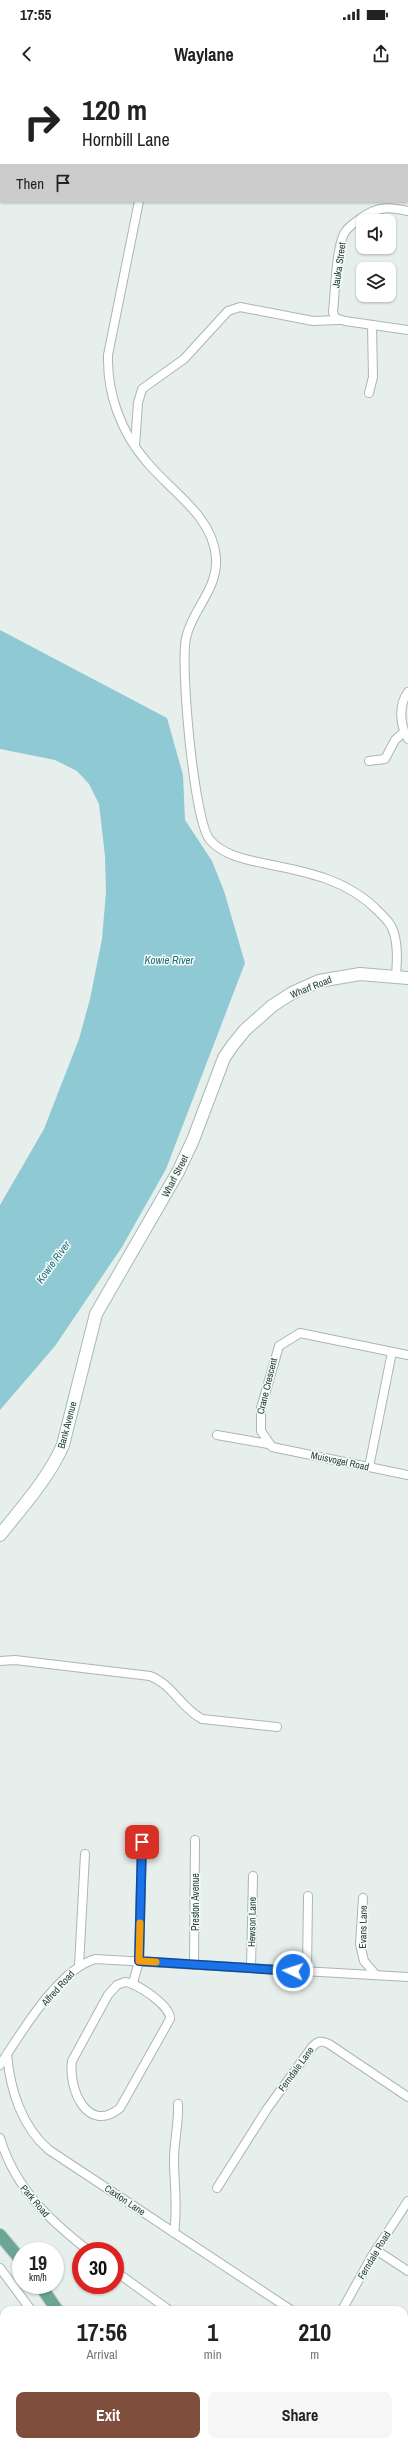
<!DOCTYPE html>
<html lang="en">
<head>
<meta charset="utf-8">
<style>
	:root { --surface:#fff; --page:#f6f6f6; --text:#222; --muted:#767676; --accent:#804e3d }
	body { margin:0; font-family:"Archivo Narrow",sans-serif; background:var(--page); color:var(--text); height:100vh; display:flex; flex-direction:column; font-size:15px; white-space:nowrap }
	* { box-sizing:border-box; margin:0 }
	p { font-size:13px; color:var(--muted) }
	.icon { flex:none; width:22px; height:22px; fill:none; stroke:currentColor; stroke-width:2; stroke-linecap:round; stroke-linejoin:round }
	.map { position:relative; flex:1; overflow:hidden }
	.side { position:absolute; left:0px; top:2226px; width:408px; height:140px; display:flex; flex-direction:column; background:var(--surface); border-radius:12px 12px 0 0; box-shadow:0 1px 3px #0004 }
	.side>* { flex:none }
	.banner { position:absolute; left:0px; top:0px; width:408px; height:122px; box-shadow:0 1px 3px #0004; background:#fff; color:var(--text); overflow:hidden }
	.buttons { position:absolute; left:356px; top:134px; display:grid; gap:8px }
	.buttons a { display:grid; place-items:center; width:40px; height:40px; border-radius:8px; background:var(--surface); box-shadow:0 1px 3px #0004; font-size:20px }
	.speed { position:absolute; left:12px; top:2162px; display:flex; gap:8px; font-size:20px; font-weight:700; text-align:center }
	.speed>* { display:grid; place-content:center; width:52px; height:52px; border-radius:50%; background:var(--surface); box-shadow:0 1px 3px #0004; line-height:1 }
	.speed small { font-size:10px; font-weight:400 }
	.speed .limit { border:6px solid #d22; background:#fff; color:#111 }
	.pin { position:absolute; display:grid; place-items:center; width:34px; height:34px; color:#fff; margin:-17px; border-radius:8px; box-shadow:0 2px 6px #0006 }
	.me { position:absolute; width:44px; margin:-22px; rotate:274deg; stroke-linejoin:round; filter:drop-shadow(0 0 3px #0008) }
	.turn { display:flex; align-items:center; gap:14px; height:84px; padding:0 16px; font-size:18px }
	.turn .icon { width:52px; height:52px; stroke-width:2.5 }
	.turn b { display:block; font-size:28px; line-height:34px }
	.then { display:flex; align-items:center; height:38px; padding:0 16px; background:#0003; gap:8px; font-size:15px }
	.eta { display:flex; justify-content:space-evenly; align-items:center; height:68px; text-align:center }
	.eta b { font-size:24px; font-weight:700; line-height:28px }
	.primary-button { display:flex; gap:8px; margin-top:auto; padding:8px 16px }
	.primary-button a { flex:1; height:46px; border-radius:8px; background:var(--accent); color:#fff; font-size:16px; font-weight:700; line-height:46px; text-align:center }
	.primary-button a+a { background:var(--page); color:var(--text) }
	.status { display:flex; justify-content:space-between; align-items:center; height:28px; padding:0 20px; background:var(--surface); direction:ltr }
	.status svg { height:11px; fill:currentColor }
	header { display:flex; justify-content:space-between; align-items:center; height:52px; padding:0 16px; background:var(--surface); font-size:18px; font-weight:700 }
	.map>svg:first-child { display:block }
</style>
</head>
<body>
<div class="status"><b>17:55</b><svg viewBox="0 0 49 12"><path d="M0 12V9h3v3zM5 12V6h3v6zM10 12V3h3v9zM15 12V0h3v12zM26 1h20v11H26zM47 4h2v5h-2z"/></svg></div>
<header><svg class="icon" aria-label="back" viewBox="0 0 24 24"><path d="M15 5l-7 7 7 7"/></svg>Waylane<svg class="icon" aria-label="share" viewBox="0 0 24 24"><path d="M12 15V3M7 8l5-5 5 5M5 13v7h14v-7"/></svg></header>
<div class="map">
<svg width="408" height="2366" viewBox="0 0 408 2366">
	<rect width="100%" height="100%" fill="#e6efeb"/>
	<path fill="#8ec9d4" d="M0,550L167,638L183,695L185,740L212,781L224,811L245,883L166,1089L122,1167L55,1266L0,1330V1125L44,1049L79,959L90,919L102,859L106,812L105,776L99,724L89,704L77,691L55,680L0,669Z"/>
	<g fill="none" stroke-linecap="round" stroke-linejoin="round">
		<g stroke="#a8b8b2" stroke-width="10">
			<g id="street">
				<path d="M389,0L390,1"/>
				<path d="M162,1V0"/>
				<path d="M407,21L408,22"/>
				<path d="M139,121L108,275C107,314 121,352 146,381C170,411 213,435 216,478C218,510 192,529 186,558C180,585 194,742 210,760C224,776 248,780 267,784C308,792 348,800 378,831C385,838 391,843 394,853C398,867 397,882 396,896"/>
				<path d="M408,131C389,127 378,126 361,138C356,142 349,146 345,152C336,166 335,214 333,232L335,238L345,241L408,250"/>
				<path d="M369,313L373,297L372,245"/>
				<path d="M135,366L138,323L142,309L184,279L228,231L240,227L313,241L338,240"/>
				<path d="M408,612C398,625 400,646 408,659"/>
				<path d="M369,681L385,679L395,660L404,652"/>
				<path d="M408,1275L300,1253L279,1266L261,1328V1351L272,1367L408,1395"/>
				<path d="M217,1355L268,1364"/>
				<path d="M369,1387L392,1272"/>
				<path d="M0,1581L15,1580L150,1596C172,1604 181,1628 202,1639L277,1647"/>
				<path d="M363,1818L360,1864L364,1881L376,1895"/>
				<path d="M194,1885L195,1760"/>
				<path d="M79,1886L85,1774"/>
				<path d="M251,1888L253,1796"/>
				<path d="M307,1892L308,1816"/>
				<path d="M125,1902C137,1903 171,1926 170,1939L120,2028C87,2055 68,2008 72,1981L108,1915L117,1905Z"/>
				<path d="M133,1903L139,1881L142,1762"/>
				<path d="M7,1974C10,2010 22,2047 49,2070L291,2230"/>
				<path d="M0,1985C21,1953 58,1890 95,1879L408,1897"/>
				<path d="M0,2058C15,2108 48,2139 89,2171"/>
				<path d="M217,2108L267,2029L312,1967C318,1961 321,1960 329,1964L408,2017"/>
				<path d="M174,2153C178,2127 174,2105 174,2079C174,2061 179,2043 178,2024"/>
				<path d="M376,2170L408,2191"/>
				<path d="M0,2188L31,2230"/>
				<path d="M115,2191L169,2230"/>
				<path d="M342,2230L372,2176L408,2121"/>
				<path d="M349,2362L355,2366"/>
				<path d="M78,2366V2362"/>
			</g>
		</g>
		<g stroke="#a4bbb3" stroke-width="14">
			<path id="secondary" d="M0,1455C23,1426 48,1399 63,1365L96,1234L178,1092L193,1060L224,978L232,966L245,950L272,926L292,913L319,901L360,894L408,898"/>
		</g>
		<g stroke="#c2cac8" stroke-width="14">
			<g id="primary">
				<path d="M0,2155L21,2180"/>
				<path d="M40,2205L57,2230"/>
				<path d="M115,2362L117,2366"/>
			</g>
		</g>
		<use href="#street" stroke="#fff" stroke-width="8"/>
		<use href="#secondary" stroke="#fff" stroke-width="12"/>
		<use href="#primary" stroke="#6aa596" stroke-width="12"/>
	</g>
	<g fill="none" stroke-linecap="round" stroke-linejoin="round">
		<g stroke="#114b97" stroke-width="10">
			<path id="route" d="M142,1762L139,1881L293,1891"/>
		</g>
		<use href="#route" stroke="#1a73e8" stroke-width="7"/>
		<path stroke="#f59e0b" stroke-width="7" d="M140,1843L139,1881L156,1882"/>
	</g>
	<g text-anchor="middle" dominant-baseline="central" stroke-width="3" stroke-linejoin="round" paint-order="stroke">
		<g font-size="10" fill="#24423a" stroke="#f7fbf9">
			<text transform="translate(339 185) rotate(-82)">Jauka Street</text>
			<text transform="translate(311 907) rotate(-22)">Wharf Road</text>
			<text transform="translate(175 1096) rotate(-63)">Wharf Street</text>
			<text transform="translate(267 1306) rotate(-76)">Crane Crescent</text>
			<text transform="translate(67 1345) rotate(-75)">Bank Avenue</text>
			<text transform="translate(340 1381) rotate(12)">Muisvogel Road</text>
			<text transform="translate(195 1822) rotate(-90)">Preston Avenue</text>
			<text transform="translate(252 1842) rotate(-89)">Hewson Lane</text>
			<text transform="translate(363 1847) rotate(-89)">Evans Lane</text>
			<text transform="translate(58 1908) rotate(-48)">Alfred Road</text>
			<text transform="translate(296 1989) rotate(-54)">Ferndale Lane</text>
			<text transform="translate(125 2120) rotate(34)">Caxton Lane</text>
			<text transform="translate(35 2121) rotate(50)">Park Road</text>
			<text transform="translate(374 2175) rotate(-59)">Ferndale Road</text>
		</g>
		<g font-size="11" font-style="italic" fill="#1c6f80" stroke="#f7fbf9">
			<text x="169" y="880">Kowie River</text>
			<text transform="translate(53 1182) rotate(-54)">Kowie River</text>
		</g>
	</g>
</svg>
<div class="buttons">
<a><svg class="icon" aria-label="sound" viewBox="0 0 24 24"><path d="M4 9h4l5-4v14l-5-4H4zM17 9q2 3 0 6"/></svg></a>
<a><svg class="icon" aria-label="layers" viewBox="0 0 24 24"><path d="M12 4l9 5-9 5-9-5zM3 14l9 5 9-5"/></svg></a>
</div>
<div class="speed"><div>19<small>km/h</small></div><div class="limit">30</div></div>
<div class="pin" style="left:142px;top:1762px;background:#d93025"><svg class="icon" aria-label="arrive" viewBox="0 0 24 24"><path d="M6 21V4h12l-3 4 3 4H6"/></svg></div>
<svg class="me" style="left:293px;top:1891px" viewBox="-20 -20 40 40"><circle r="17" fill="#1a73e8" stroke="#fff" stroke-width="3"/><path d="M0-11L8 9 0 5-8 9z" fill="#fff"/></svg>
<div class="banner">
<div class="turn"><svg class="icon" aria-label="right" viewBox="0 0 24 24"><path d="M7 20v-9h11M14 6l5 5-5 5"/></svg><div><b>120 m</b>Hornbill Lane</div></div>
<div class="then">Then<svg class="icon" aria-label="arrive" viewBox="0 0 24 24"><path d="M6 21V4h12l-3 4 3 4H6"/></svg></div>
</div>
<section class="side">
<div class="eta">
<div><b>17:56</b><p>Arrival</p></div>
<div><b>1</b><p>min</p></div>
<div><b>210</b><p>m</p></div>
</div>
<div class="primary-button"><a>Exit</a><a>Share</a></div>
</section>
</div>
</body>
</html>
